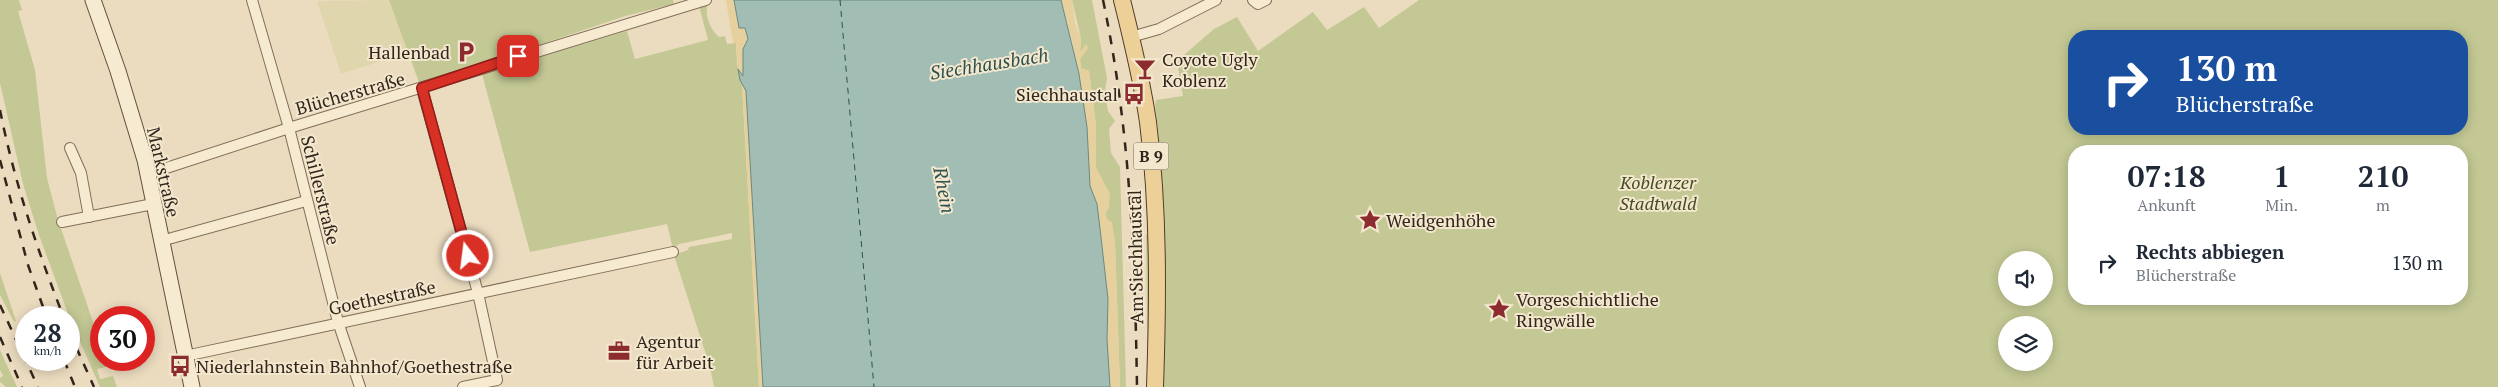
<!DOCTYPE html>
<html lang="de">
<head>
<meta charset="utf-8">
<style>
	:root { --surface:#fff; --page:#f6f6f7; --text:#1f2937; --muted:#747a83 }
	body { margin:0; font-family:"PT Serif",serif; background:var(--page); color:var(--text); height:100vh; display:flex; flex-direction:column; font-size:19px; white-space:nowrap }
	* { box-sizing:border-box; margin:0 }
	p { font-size:16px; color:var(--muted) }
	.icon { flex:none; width:28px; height:28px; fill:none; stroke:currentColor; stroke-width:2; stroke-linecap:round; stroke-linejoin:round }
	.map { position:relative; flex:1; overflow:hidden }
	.sheet { position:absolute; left:2068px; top:145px; width:400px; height:160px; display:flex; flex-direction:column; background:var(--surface); border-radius:20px; box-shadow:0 2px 12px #0003 }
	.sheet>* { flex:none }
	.banner { position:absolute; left:2068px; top:30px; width:400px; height:105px; border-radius:20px; box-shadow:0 2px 12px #0003; background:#1a4fa0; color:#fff; overflow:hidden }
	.tools { position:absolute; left:1998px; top:251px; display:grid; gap:10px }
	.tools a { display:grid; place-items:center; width:55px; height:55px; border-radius:50%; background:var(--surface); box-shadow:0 2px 12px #0003; font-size:25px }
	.speed { position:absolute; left:15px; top:306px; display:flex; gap:10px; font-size:25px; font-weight:700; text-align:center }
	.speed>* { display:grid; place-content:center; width:65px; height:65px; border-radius:50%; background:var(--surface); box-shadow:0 2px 12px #0003; line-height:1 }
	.speed small { font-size:12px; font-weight:400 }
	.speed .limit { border:8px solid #d22; background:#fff; color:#111 }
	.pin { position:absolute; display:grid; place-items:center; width:42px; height:42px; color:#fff; margin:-21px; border-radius:10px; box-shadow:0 2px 8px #0006 }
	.me { position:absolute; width:55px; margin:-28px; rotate:345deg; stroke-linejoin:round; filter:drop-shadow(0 0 4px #0008) }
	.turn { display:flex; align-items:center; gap:18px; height:105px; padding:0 25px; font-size:22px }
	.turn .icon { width:65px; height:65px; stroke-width:2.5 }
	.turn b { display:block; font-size:35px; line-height:42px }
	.eta { display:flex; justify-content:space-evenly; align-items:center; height:85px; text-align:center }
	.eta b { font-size:30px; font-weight:700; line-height:35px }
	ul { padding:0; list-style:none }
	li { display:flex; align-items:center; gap:15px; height:65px; padding:0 25px }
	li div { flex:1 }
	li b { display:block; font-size:19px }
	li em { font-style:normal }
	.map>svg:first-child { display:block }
</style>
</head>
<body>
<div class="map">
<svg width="2498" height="387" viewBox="0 0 2498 387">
	<rect width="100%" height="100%" fill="#ebdcbf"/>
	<path fill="#e0d6ad" d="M389,0L409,52L341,74L317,1Z"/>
	<g fill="#c3c894" fill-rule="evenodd">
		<path d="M0,0H19L22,10L18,11L35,70L47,178L58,220L101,345V360H107L109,366L97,369L100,379L113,376L117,387H100L70,319L39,235L23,184L0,83Z"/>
		<path d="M389,0H673L674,4L625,16L420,85Z"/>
		<path d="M1072,0H1092L1107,78L1105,91L1108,111L1115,121L1109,129L1111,153L1120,167L1126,387H1120L1115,241L1105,214L1109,207L1096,167V125L1089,71L1081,68L1080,59L1088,48L1080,53L1081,38Z"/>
		<path d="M1419,0H2498V387H1163C1165,294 1168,199 1155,106L1156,100L1183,96L1177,61L1214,29L1237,17L1258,51L1313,12L1327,30L1364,7L1379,28ZM2074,36H2461V129H2074ZM2074,151H2461V299H2074ZM2006,260H2044V298H2006ZM2006,325H2044V362H2006Z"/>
		<path d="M708,3C704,15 710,29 719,37L725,36L727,44L736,43L737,63L742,85L759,387H714L710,367L674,255L688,250L689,247L732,239V233L679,244L673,249L667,224L530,252L482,74L627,31L635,59L708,40L699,6Z"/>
		<path d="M1146,234L1153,243L1148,387Z"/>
		<path d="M0,273L16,321L14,322L0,295Z"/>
		<path d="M0,350L17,387H6L0,382V378L3,376L0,370Z"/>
	</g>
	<g fill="#e6d09d">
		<path d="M726,0H734L738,27L745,28L748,39L743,49L744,77L738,69L736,43H733Z"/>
		<path d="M1061,0H1072L1075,23L1081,38L1080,52L1086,44L1088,48L1080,59L1081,68L1089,71L1096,125V167L1110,194L1109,207L1105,214L1108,220L1112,222L1115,241L1120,387H1110L1107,339L1108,299L1101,237L1097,204L1090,186L1087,127L1072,41Z"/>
		<path d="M742,85L746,91L763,387H759Z"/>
	</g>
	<path fill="#a2bdb4" stroke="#6a8981" d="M734,0H1061L1079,74L1087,127L1090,186L1097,204L1101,237L1108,299L1107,339L1110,387H763L746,91L740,80L738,69L743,76V49L748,39L745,28H739Z"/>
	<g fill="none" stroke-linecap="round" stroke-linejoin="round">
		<path stroke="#2c514e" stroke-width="1" stroke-dasharray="6 5" stroke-linecap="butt" d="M840,0L874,387"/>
		<g stroke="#826e58" stroke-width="12">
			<g id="street">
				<path d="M252,0L289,128L338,322L360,387"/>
				<path d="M1253,0L1258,4L1266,0"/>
				<path d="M1131,37L1159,29L1216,0"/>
				<path d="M422,89L478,293L497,380L463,387"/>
				<path d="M70,148L81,173L89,217"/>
				<path d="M148,174L289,128L706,0"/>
				<path d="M62,222L153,204"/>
				<path d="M161,241L306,201"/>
				<path d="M185,356L673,252"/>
			</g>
		</g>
		<g stroke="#644f3c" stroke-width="17">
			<path id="secondary" d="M93,0L118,71L145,160L192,387"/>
		</g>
		<g stroke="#503c2d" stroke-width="18">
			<path id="primary" d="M1122,0C1132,40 1142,81 1148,122C1159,210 1158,299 1155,387"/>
		</g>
		<use href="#street" stroke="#f6ead1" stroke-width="10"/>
		<use href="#secondary" stroke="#f6ead1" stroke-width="15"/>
		<use href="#primary" stroke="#edd097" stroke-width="16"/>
		<g stroke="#32261c" stroke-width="2.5" stroke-dasharray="9 9" stroke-linecap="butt">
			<path d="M1103,0C1130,128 1135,257 1137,387"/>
			<path d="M0,110C14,181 37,249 64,318"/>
			<path d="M0,160L28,265L47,318"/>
			<path d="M0,305L38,387"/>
			<path d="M69,331L94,387"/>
			<path d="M0,337L22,387"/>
			<path d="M64,360L75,387"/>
		</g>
	</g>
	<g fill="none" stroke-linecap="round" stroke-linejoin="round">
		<g stroke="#8d1f18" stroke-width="12">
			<path id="route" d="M468,256L422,88L518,56"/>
		</g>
		<use href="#route" stroke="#d93025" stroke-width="9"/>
	</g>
	<defs>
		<g id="parking-bare" transform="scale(1.725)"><path d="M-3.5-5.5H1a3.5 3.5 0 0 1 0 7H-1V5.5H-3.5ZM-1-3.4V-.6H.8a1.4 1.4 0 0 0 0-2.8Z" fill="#8d2c2f" stroke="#f3e7ce" stroke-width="2.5" paint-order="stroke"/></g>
		<g id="bar-bare" transform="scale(1.725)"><path d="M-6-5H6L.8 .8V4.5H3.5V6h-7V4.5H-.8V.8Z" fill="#8d2c2f" stroke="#f3e7ce" stroke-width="2.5" paint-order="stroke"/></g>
		<g id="bus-bare" transform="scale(1.725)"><path d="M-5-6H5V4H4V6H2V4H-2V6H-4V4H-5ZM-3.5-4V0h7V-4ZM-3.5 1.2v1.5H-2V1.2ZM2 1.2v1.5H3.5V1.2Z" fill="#8d2c2f" stroke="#f3e7ce" stroke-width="2.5" paint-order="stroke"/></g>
		<g id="sight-bare" transform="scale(1.725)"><path d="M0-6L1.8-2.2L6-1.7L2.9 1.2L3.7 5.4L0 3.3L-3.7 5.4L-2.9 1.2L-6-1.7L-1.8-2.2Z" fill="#8d2c2f" stroke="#f3e7ce" stroke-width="2.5" paint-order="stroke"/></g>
		<g id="office-bare" transform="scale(1.725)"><path d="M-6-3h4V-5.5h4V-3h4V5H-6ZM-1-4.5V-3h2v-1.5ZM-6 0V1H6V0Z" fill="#8d2c2f" stroke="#f3e7ce" stroke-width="2.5" paint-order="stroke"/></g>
	</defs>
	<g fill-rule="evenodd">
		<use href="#parking-bare" x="466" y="52"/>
		<use href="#bar-bare" x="1145" y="69"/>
		<use href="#bus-bare" x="1134" y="94"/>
		<use href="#sight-bare" x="1370" y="220"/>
		<use href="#sight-bare" x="1499" y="309"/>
		<use href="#office-bare" x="619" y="351"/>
		<use href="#bus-bare" x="180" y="366"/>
	</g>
	<g text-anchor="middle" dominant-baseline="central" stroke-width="4" stroke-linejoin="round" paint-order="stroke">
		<rect fill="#f3e7ce" stroke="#6c6051" stroke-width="1" x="1133.5" y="142.5" width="35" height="27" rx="4"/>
		<g font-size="16" font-weight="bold" fill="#32261c">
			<text x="1151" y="156">B 9</text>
		</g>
		<g font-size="18" fill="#32261c" stroke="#f3e7ce" text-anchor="start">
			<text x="450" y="52" text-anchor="end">Hallenbad</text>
			<text x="1162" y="59">Coyote Ugly<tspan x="1162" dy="21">Koblenz</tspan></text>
			<text x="1118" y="94" text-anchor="end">Siechhaustal</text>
			<text x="1386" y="220">Weidgenhöhe</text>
			<text x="1516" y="299">Vorgeschichtliche<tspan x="1516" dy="21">Ringwälle</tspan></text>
			<text x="636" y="341">Agentur<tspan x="636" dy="21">für Arbeit</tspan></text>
			<text x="196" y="366">Niederlahnstein Bahnhof/Goethestraße</text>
		</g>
		<g font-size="18" fill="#32261c" stroke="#f3e7ce">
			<text transform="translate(350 93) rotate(-16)">Blücherstraße</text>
			<text transform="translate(164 172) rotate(77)">Markstraße</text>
			<text transform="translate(321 190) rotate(76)">Schillerstraße</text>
			<text transform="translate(1135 257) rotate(-91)">Am Siechhaustal</text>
			<text transform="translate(382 297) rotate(-12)">Goethestraße</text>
		</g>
		<g font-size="18" font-style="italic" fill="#444e24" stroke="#f3e7ce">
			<text x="1658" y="182">Koblenzer<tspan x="1658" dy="21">Stadtwald</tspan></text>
		</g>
		<g font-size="19" font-style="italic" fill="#2c514e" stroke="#f3e7ce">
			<text transform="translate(989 63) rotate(-9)">Siechhausbach</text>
			<text transform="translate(945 190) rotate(79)">Rhein</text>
		</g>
	</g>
</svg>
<div class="tools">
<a><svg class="icon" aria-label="sound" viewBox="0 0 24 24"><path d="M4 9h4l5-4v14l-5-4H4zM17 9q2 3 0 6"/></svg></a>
<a><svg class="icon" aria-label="layers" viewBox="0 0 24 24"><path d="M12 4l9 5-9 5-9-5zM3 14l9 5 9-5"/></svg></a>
</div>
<div class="speed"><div>28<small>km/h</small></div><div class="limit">30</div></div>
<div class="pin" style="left:518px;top:56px;background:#d93025"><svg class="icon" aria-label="arrive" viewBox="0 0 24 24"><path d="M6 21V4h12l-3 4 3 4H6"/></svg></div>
<svg class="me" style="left:468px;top:256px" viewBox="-20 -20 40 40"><circle r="17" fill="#d93025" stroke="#fff" stroke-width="3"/><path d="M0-11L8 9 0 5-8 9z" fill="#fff"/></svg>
<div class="banner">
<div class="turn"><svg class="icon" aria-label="right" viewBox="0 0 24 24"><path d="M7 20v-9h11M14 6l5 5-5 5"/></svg><div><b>130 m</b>Blücherstraße</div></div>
</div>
<section class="sheet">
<div class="eta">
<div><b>07:18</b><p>Ankunft</p></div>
<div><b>1</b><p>Min.</p></div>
<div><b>210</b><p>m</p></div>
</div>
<ul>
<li><svg class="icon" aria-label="right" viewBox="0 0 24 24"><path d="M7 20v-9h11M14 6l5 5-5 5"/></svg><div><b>Rechts abbiegen</b><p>Blücherstraße</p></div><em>130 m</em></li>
</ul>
</section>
</div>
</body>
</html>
